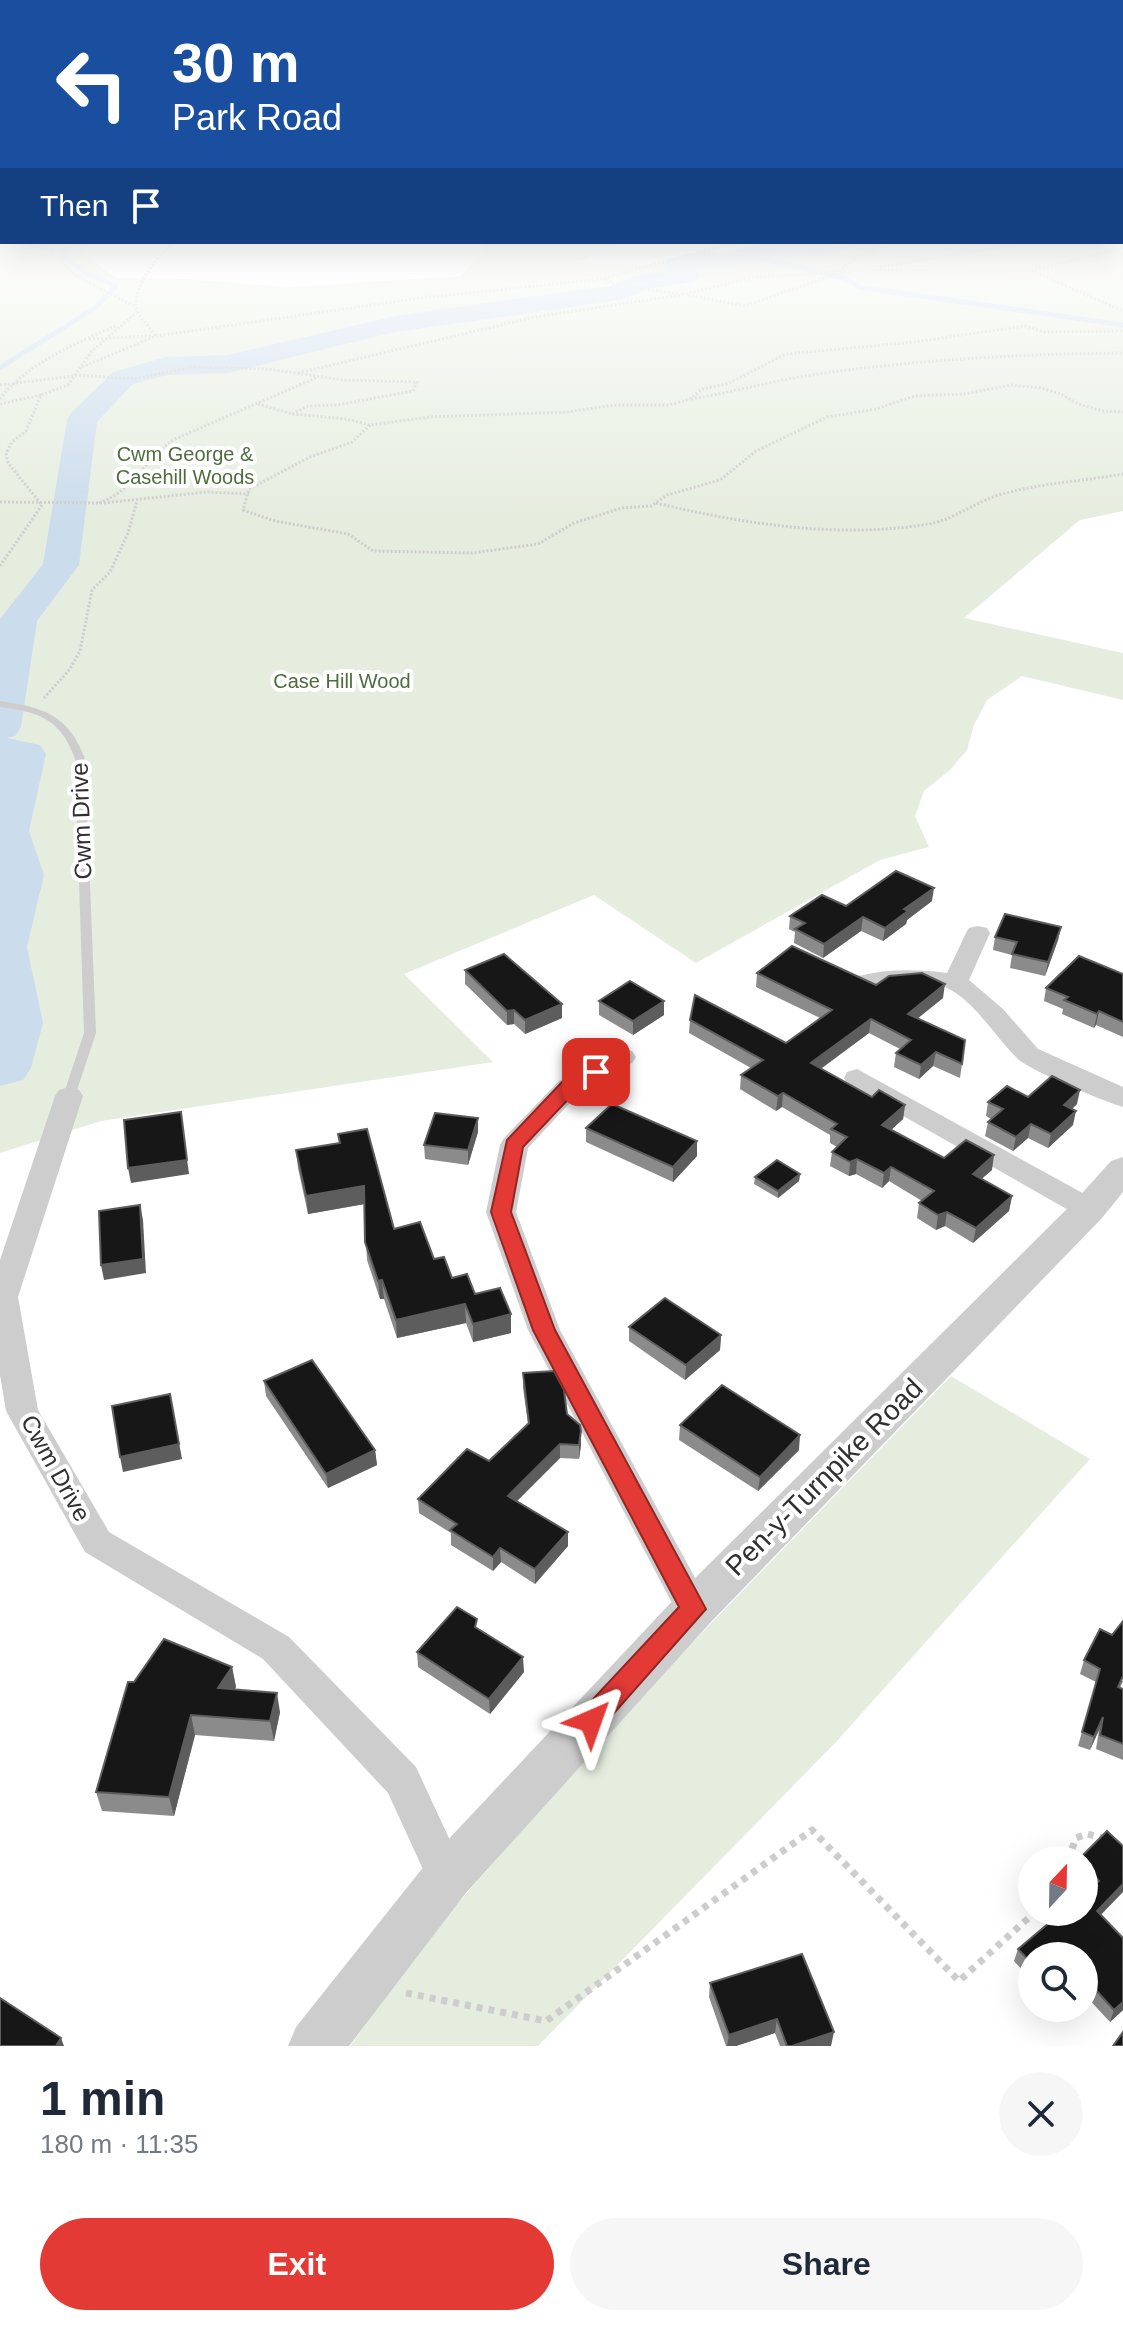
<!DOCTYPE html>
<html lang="en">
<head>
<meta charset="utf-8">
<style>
	:root { --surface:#fff; --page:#f6f6f7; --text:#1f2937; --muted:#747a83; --accent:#e43a36 }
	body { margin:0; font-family:Arial,sans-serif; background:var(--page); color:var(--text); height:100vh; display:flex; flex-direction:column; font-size:30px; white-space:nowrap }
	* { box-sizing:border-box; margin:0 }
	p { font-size:26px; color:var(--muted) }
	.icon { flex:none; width:44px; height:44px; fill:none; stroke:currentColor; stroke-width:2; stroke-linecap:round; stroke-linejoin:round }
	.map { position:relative; height:2046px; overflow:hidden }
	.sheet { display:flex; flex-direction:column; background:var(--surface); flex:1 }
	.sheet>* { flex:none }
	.top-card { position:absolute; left:0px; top:0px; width:1124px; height:244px; box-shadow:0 8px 32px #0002; background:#1a4fa0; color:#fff; overflow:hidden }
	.needle { width:52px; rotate:22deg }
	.buttons { position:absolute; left:1018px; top:1846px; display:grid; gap:16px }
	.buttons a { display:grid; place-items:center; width:80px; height:80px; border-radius:50%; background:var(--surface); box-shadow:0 8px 32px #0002; font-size:40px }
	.pin { position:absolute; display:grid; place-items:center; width:68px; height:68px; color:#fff; margin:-34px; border-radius:16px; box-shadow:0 4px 12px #0006 }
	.me { position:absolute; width:88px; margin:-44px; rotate:43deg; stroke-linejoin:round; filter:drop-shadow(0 0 6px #0008) }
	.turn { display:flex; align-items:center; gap:28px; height:168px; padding:0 40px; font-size:36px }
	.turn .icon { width:104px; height:104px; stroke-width:2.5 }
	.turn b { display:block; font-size:56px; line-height:68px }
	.then { display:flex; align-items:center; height:76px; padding:0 40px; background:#0003; gap:16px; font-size:30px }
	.round { display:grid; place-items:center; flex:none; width:84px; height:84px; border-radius:42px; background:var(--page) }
	.head { display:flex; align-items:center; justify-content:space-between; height:136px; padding:0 40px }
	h1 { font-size:48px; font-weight:700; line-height:60px }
	.primary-button { display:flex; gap:16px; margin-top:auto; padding:16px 40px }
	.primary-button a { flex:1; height:92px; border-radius:48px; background:var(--accent); color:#fff; font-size:32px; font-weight:700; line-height:92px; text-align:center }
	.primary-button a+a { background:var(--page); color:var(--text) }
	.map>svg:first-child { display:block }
</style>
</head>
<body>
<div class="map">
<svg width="1123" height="2046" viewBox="0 0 1123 2046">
	<rect width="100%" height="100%" fill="#fff"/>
	<g fill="#e5eddf">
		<path d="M0,233L2,242H92L77,250L116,278L186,279L290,287L461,276L489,242H617L577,263L733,266L770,254L754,248L788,242H1122L1123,233V511L1080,520L964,618L1123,653V700L1022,676L987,700L974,725L967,750L950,770L924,791L915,816L929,847L880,860L696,963L594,895L404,974L493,1062L101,1121L0,1153Z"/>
		<path d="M951,1376L1090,1459L836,1742L538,2046H350L426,1940L620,1717Z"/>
	</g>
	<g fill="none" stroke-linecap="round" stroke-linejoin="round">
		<g stroke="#cbdcec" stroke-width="5">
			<path d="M746,255L844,278L859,287L1123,325"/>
			<path d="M0,368L96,307L116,286L83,271L62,255L72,242"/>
		</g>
		<path fill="#cbdcec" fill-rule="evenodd" d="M769,242H855L852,247L821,255L787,252L725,269L695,268L701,276L697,281L649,289L621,300L395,332L228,373L167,375L133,384L97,422L79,565L37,621L21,727L15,736L7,738L40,745L46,754L29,831L44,875L27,947L43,1023L31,1068L23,1080L0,1086V619L43,564L67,420L71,413L113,372L166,357L228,355L395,316L615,285L634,276L669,271L664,264L668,259L700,251L725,253Z"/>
		<g stroke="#cdcdcd" stroke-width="3" stroke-dasharray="2 2" stroke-linecap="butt">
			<path d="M10,242L47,249"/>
			<path d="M41,242L78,277L134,306"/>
			<path d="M880,267L1030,242"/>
			<path d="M1032,271L1123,311"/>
			<path d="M839,272L850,261L889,242"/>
			<path d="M606,279L613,284L678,294"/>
			<path d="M688,295L745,306L839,273"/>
			<path d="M137,312L156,336"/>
			<path d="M89,339L151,336"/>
			<path d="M82,367L156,336L421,298L601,279L737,242"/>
			<path d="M298,373L535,317L681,295L754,277L876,270L1031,271L1123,248"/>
			<path d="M75,375L135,379L191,367L269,369L343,380L417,382L413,391L337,405L308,406L292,414"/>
			<path d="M0,385L74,376"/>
			<path d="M0,399C26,364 76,343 116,326"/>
			<path d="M691,399C729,393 767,382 805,376C910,360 1017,354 1123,353"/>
			<path d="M0,404L41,395"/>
			<path d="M258,404L292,414L347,419L370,425L430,417L567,412L615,405H669L690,399L702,389L727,384L786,354L914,342L1025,326L1044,332L1123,331"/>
			<path d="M370,425L352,442L310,457L249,489L243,510L275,521L348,534L373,551L472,553L538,544L574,523L622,508L651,506L667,495L720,480L756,451L827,417L876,409L914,396L964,394L1011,385L1041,388L1061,394L1078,404L1103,411L1123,412"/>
			<path d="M0,502L103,503L207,492L249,494"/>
			<path d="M99,503C136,489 143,460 175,439L318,377"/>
			<path d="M656,503C744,524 838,539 929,524C956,519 976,501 1002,494C1042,483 1083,481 1123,474"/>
			<path d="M0,566L42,505L8,463L6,453L12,442L26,431L41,395L68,385L91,352L137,312C131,286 156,259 174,242"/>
			<path d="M44,698L70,669L80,651L92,590L110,572L128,533L137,501"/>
		</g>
		<g stroke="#cdcdcd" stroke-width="7" stroke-dasharray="6 6" stroke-linecap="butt">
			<path d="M1068,1860L1076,1838L1087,1834L1107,1839"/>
			<path d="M406,1993L546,2021L812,1830L959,1981L1035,1912"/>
		</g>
		<path fill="#cdcdcd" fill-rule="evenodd" d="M0,701C43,707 69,715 85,759L96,1033L75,1096L69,1100L63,1096L84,1033L75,759C61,719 39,712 0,707Z"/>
		<g fill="#cdcdcd" fill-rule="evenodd">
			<path d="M978,926L987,928L990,933L969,980L1003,1009L1038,1049L1123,1087V1107C1103,1101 1031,1071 1018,1059C996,1038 976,1003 949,989C922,975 886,993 858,986L854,981L858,976C887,969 918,969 947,973L966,933L969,928Z"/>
			<path d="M623,1049L632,1051L636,1057L632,1063L579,1093L528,1148L516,1212L560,1330L712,1609L707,1620L694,1625L681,1620L528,1330L486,1212L500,1145L504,1138L559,1081Z"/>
			<path d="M857,1069L1099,1202L1104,1209L1099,1216L1089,1219L1079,1216L847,1084L844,1078L847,1072Z"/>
			<path d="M69,1087L79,1090L83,1096L18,1297L38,1410L109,1532L289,1637L416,1767L467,1877L461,1891L447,1897L433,1891L388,1793L263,1659L85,1552L6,1411L0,1375V1260L55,1096L59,1090Z"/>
		</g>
		<path fill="#cdcdcd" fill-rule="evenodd" d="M1123,1157V1192L1102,1218L710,1623L465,1894L349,2046H288L296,2027L429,1860L678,1595L1076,1200L1111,1161Z"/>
	</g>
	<g fill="#8b8b8b">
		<path d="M932,901L907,920L906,924L883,941L861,931L823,958L794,943L795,932L789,929L790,916L846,906Z"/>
		<path d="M1061,927L1058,940L1045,976L1010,968L1012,955L993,950L995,937Z"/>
		<path d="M465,970L562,1018L525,1034L514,1024L507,1025L465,984Z"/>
		<path d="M757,973L876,985L943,998L917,1018L962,1064L960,1078L933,1066L919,1079L894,1067L896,1053L900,1049L869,1033L821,1069L872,1097L905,1105L903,1119L891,1130L944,1158L992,1170L981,1179L1012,1196L1009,1211L973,1243L945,1226L936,1230L917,1218L919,1203L922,1201L889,1181L882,1188L856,1174L849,1176L830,1166L832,1152L837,1147L830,1143V1135L782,1107L776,1111L740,1089L741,1075L751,1068L689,1033L690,1020L786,1043L820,1018L756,987Z"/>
		<path d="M1123,974V1037L1096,1025L1094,1028L1062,1014L1063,1009L1044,1001L1046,988Z"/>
		<path d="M599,1001L664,1015L633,1035L599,1015Z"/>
		<path d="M1028,1097L1077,1104L1072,1109L1073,1125L1048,1148L1028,1138L1013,1151L985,1136L988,1122L991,1119L986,1116L988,1102Z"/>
		<path d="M586,1128L697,1156L673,1182L586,1142Z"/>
		<path d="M478,1132L468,1165L425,1159L424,1145Z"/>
		<path d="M338,1134L394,1229L434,1259L452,1278L475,1294L511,1314V1333L473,1342L466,1323L397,1338L384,1299H380L367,1260L364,1204L308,1214L298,1168L296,1150L339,1143Z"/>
		<path d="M800,1174L799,1181L778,1198L754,1184L755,1177Z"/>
		<path d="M629,1327L721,1335L720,1350L685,1380L629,1341Z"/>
		<path d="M523,1373L567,1414L581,1431V1445L579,1459L560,1458L517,1501L568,1532V1546L535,1584L501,1562L493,1571L451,1545V1533L419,1513L418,1499L489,1461L528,1424L523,1388Z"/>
		<path d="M264,1381L375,1450L377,1465L328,1488L266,1396Z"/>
		<path d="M680,1425L799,1450L758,1491L679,1440Z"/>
		<path d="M477,1628L524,1672L490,1714L418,1667L417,1652Z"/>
		<path d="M1084,1660L1123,1681L1120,1688L1123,1689V1760L1096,1749L1099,1730L1090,1750L1078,1746L1096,1682L1080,1674Z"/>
		<path d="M232,1667L236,1687L234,1690L280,1712L274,1741L195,1735L174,1816L102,1811L96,1792L134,1682Z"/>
		<path d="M1107,1831L1101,1915L1123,2010L1110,2022L1084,1994V1956H1032V1981L1014,1961L1018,1949L1089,1889L1084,1884V1860Z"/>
		<path d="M710,1983L831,2046H780L775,2033L736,2046H726L709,1997Z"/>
	</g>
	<g fill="#5d5d5d">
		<path d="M934,888L932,901L907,920L906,924L883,941L885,928L904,909Z"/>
		<path d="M863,917L861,931L823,958L824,944Z"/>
		<path d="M1061,927L1058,940L1045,976L1048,962Z"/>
		<path d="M945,984L943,998L906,1028L908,1014Z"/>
		<path d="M664,1001V1015L633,1035V1021Z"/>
		<path d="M562,1004V1018L525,1034V1020Z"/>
		<path d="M514,1010V1024L507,1025V1011Z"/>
		<path d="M1099,1011L1096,1025L1094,1028L1097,1014Z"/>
		<path d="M871,1019L869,1033L809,1077L811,1063Z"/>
		<path d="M936,1052L933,1066L919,1079L921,1065Z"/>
		<path d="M1080,1090L1077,1104L1061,1119L1064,1105Z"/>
		<path d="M783,1093L782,1107L776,1111L778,1096Z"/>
		<path d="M905,1105L903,1119L880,1140L882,1125Z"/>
		<path d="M1076,1111L1073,1125L1048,1148L1051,1134Z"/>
		<path d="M181,1112L189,1174L131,1183L128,1168Z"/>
		<path d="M478,1118V1132L468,1165V1150Z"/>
		<path d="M1031,1124L1028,1138L1013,1151L1016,1137Z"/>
		<path d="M697,1141V1156L673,1182V1167Z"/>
		<path d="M994,1155L992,1170L970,1189L973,1174Z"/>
		<path d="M857,1159L856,1174L849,1176L850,1162Z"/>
		<path d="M891,1167L889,1181L882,1188L884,1173Z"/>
		<path d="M800,1174L799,1181L778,1198V1191Z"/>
		<path d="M364,1186L365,1204L308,1214L306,1196Z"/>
		<path d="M1012,1196L1009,1211L973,1243L976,1228Z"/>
		<path d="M140,1205L143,1220L146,1273L104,1280L101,1265Z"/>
		<path d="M947,1212L945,1226L936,1230L938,1215Z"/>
		<path d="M382,1280L384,1299H380L378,1281Z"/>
		<path d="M465,1304L466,1323L397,1338L396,1320Z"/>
		<path d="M511,1314V1333L473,1342V1324Z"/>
		<path d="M721,1335L720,1350L685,1380L686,1365Z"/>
		<path d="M173,1409L182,1459L123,1472L120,1457Z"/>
		<path d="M581,1431V1445L579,1459V1445Z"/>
		<path d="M800,1435L799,1450L758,1491L760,1477Z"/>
		<path d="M560,1444V1458L508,1510V1496Z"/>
		<path d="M375,1450L377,1465L328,1488L326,1474Z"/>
		<path d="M568,1532V1546L535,1584V1569Z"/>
		<path d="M500,1548L501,1562L493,1571V1557Z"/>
		<path d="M523,1657L524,1672L490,1714L489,1699Z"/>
		<path d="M232,1667L236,1687L221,1708L218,1688Z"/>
		<path d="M277,1693L280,1712L274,1741L270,1721Z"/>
		<path d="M191,1715L195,1735L174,1816L169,1797Z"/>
		<path d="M1103,1717L1099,1730L1090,1750L1094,1737Z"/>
		<path d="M1123,1884V1892L1092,1924L1097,1911Z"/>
		<path d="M1123,2002V2010L1110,2022L1114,2010Z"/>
		<path d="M777,2019L775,2033L736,2046H727L729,2035Z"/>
		<path d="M834,2032L831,2046H792Z"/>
		<path d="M61,2038L64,2046H56Z"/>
	</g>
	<g fill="#171717" stroke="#5d5d5d" stroke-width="2">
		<path d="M896,871L934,888L904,909L908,911L885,928L863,917L824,944L795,929L805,923L790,916L822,895L846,906Z"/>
		<path d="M1005,914L1061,927L1048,962L1012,954L1017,942L995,937Z"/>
		<path d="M792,946L876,985L889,976L922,973L945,984L908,1014L965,1040L962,1064L936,1052L921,1065L896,1053L911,1040L871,1019L811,1063L872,1097L879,1090L905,1105L882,1125L944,1158L966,1140L994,1155L973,1174L1012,1196L976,1228L947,1212L938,1215L919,1203L934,1191L891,1167L884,1173L857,1159L850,1162L832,1152L847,1137L831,1129L837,1124L783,1093L778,1096L741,1075L763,1060L690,1020L695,995L786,1043L832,1010L757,973Z"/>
		<path d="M504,954L562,1004L525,1020L514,1010L507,1011L465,970Z"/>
		<path d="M1079,956L1123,974V1022L1099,1011L1097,1014L1064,1000L1068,997L1046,988Z"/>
		<path d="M630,981L664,1001L633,1021L599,1001Z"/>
		<path d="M1052,1076L1080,1090L1064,1105L1076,1111L1051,1134L1031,1124L1016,1137L988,1122L1003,1109L988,1102L1007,1086L1028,1097Z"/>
		<path d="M612,1104L697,1141L673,1167L586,1128Z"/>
		<path d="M181,1112L187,1160L128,1168L124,1120Z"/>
		<path d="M435,1113L478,1118L468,1150L424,1145Z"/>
		<path d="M367,1129L394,1229L420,1222L434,1259L444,1257L452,1278L467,1274L475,1294L500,1288L511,1314L473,1324L465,1304L396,1320L382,1280L378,1281L365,1242L364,1186L306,1196L296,1150L340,1143L338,1134Z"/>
		<path d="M777,1160L800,1174L778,1191L755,1177Z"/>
		<path d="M140,1205L143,1259L101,1265L99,1211Z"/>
		<path d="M665,1298L721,1335L686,1365L629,1327Z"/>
		<path d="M312,1360L375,1450L326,1474L264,1381Z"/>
		<path d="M554,1371L564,1390L567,1414L580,1425L581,1431L579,1445L560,1444L508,1496L568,1532L535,1569L500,1548L493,1557L450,1530L457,1524L418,1499L467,1449L489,1461L529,1423L523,1373Z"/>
		<path d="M722,1385L800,1435L760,1477L680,1425Z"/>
		<path d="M170,1394L179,1444L120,1457L112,1406Z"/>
		<path d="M457,1607L477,1619L475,1627L523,1657L489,1699L417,1652Z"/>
		<path d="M1123,1621V1676L1118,1687L1123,1689V1744L1100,1735L1103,1717L1094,1737L1082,1732L1100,1669L1084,1660L1100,1629L1112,1635Z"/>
		<path d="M164,1639L232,1667L218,1688L277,1693L270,1721L191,1715L169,1797L96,1792L128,1682H134Z"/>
		<path d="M1107,1831L1123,1846V1884L1097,1911L1123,1938V2002L1114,2010L1084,1977V1956H1032V1964L1018,1949L1062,1912H1084V1893L1099,1881L1084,1868V1860H1078Z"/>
		<path d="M802,1954L834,2032L792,2046H787L777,2019L729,2035L710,1983Z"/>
		<path d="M0,1998L61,2038L56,2046H0Z"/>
		<path d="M1123,2032V2046H1113Z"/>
	</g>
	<linearGradient id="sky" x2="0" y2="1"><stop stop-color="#9cc4ea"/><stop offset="0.45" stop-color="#fff"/><stop offset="1" stop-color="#fff" stop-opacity="0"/></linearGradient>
	<rect width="1123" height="520" fill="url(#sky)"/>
	<path fill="#e43a36" stroke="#942623" stroke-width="2" d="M596,1066L605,1072L603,1076L576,1091L523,1147L511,1212L555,1330L706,1609L600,1729L591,1733L581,1729L577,1721L581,1712L679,1607L533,1330L491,1212L507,1140L562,1082Z"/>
	<g text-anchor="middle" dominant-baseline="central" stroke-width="8" stroke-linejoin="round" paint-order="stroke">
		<g font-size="20" fill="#4f6c3d" stroke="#fff">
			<text x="185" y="454">Cwm George &amp;<tspan x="185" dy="23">Casehill Woods</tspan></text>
			<text x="342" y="681">Case Hill Wood</text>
		</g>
		<g font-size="24" fill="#303030" stroke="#fff">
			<text transform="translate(81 821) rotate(-92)">Cwm Drive</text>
			<text transform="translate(56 1468) rotate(61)">Cwm Drive</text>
		</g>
		<g font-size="28" fill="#303030" stroke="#fff">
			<text transform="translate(824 1477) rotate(-45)">Pen-y-Turnpike Road</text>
		</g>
	</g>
</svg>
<div class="buttons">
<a><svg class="needle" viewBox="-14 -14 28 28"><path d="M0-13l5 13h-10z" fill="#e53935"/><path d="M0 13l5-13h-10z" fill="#747a83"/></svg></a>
<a><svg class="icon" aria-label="search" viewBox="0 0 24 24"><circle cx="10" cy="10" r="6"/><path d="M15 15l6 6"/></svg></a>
</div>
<div class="pin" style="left:596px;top:1072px;background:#d93025"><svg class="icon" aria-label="arrive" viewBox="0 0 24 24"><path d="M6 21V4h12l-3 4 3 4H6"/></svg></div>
<svg class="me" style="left:591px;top:1721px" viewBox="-20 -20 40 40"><path d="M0-17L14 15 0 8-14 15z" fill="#e43a36" stroke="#fff" stroke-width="4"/></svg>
<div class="top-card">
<div class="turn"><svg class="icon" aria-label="left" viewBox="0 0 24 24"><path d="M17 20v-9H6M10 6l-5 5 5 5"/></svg><div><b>30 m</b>Park Road</div></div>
<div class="then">Then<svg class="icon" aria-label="arrive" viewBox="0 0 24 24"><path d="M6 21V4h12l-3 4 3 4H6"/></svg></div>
</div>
</div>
<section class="sheet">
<div class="head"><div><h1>1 min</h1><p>180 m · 11:35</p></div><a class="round"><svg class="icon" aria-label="close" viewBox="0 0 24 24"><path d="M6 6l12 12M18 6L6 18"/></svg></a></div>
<div class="primary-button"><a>Exit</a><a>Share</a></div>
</section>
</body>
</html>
